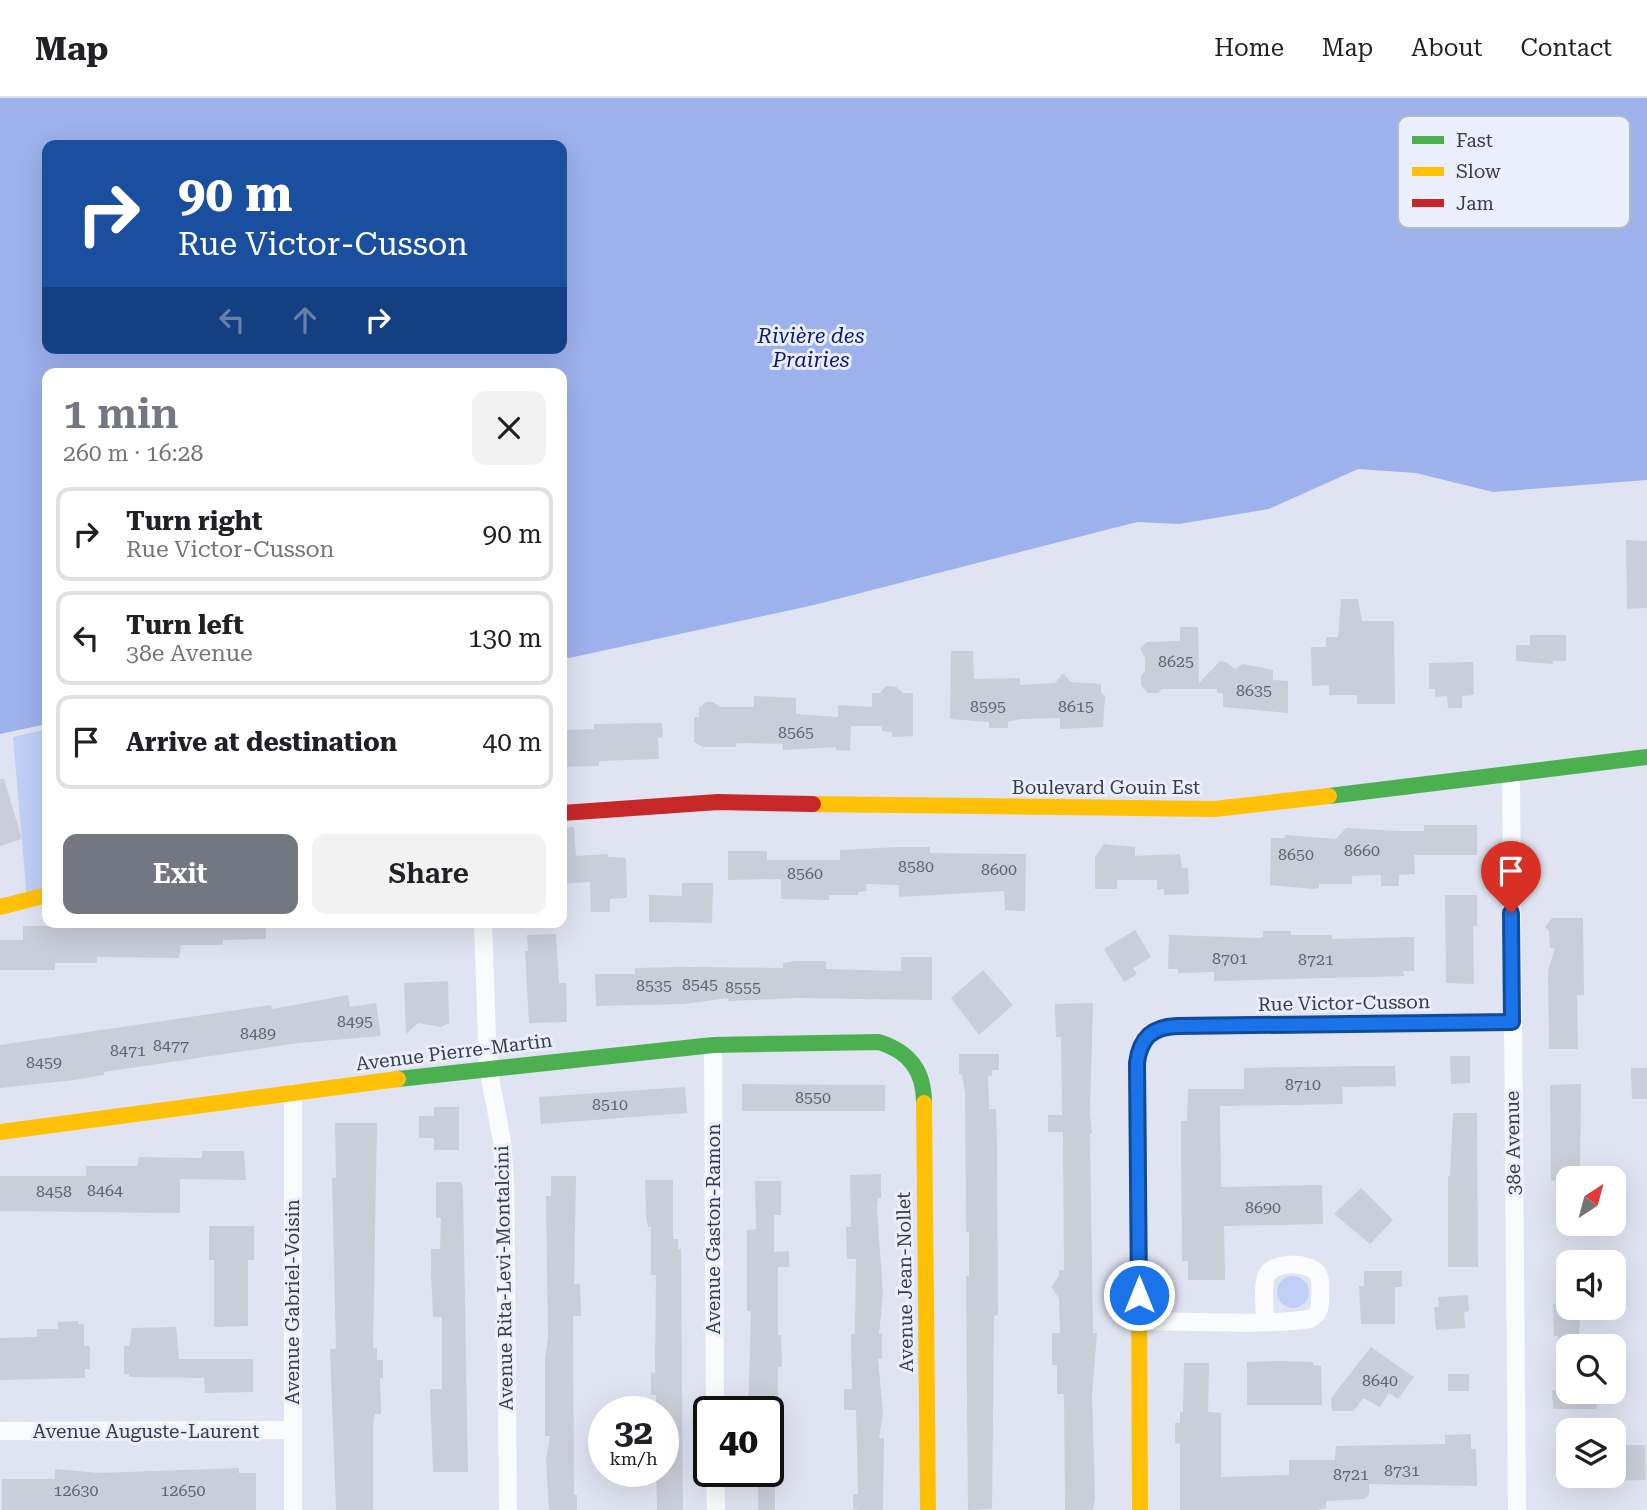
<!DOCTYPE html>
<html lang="en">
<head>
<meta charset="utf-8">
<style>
	:root { --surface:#fff; --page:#f2f2f2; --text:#202124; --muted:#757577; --line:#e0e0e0; --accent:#737782 }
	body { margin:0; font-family:"Roboto Serif",serif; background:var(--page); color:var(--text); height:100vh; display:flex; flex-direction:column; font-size:26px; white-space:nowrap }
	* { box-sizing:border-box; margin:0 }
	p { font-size:23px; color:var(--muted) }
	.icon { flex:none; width:38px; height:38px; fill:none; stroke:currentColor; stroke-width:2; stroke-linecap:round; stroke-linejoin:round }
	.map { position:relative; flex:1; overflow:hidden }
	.panel { position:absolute; left:42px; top:270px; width:525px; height:560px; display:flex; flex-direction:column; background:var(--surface); border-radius:14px; box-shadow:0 7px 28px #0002 }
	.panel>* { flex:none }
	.banner { position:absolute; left:42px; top:42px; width:525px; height:214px; border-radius:14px; box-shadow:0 7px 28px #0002; background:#1a4fa0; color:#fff; overflow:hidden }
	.needle { width:46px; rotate:36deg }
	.tools { position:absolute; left:1556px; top:1068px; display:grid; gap:14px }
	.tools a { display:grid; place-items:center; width:70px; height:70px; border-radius:14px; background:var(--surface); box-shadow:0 7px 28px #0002; font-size:35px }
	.speed { position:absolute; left:588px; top:1298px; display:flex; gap:14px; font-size:35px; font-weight:700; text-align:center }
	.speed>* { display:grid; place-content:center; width:91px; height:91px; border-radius:50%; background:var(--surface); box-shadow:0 7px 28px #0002; line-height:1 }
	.speed small { font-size:18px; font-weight:400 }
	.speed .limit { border:4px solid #111; border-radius:10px; background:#fff; color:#111 }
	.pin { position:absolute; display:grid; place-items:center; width:60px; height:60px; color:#fff; margin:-72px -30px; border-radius:50% 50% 50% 0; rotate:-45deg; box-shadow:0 0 7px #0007 }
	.pin .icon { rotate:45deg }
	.me { position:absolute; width:77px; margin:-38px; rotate:0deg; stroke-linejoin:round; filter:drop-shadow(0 0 5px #0008) }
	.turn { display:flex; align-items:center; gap:24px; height:147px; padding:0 21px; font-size:32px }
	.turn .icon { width:91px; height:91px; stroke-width:2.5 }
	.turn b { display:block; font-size:49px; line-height:60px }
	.lanes { display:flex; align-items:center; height:66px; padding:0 21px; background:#0003; justify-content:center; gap:35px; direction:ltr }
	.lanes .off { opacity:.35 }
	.round { display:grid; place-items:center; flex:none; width:74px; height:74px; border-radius:14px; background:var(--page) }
	.overview { display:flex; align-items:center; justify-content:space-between; height:119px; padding:0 21px }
	h1 { font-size:42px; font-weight:600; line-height:52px; color:var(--accent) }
	.primary-button { display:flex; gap:14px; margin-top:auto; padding:14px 21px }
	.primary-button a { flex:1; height:80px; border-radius:14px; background:var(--accent); color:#fff; font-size:28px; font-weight:600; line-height:80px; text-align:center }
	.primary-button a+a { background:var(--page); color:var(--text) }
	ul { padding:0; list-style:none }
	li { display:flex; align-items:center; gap:21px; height:94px; margin:0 14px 10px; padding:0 7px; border:4px solid var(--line); border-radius:14px }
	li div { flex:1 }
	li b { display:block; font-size:26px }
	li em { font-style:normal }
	header { display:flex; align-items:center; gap:42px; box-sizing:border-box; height:98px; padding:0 35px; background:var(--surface); border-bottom:2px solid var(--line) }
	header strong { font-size:33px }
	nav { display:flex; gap:38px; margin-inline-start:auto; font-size:24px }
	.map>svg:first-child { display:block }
</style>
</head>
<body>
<header>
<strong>Map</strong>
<nav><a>Home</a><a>Map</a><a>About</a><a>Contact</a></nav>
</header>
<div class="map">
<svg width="1647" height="1412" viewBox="0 0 1647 1412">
	<rect width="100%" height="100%" fill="#e0e4f2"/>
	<g fill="#c0cff8">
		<path d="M47,631V798L27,801L13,639Z"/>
		<circle cx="1293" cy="1194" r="16"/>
	</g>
	<path fill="#9db1ec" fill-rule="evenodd" d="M0,0H1647V382L1493,394L1416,375L1358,371L1269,411L1179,426L1137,424L814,507L569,560L562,557V275H47V626L0,636ZM47,47H562V250H47Z"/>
	<g fill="#caced9">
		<path d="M1626,442L1647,443V510L1627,511Z"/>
		<path d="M1341,501H1358L1362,523H1394L1395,606H1357V597H1329V587L1312,588L1311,549H1326V539H1338Z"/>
		<path d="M1180,529H1198L1199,585L1220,563L1226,564L1235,571L1243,566L1273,572V582L1288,583V615L1223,609V595H1217V591H1162L1158,595H1148L1141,588V579L1145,573V560L1140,550L1147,544L1180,543Z"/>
		<path d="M1530,537H1566V563H1553V566L1516,563V547H1530Z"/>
		<path d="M951,553H973L974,581L1020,580V587L1055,585L1063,575L1071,584L1101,586V594L1105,598L1103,629L1060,631V620L1020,621L1008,624V630H989V624L950,621Z"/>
		<path d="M1473,564L1474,597L1462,598V610H1448L1447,598L1435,599V591H1429V565Z"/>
		<path d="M886,588L897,589L903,595H913V638L892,639V634L882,633V628H851L850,653L836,652V649L783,652V646L736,645V649H703L694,644V619H699V610L706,604H713L720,609H754V598L796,600V616L838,619V607L872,609V595H880Z"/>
		<path d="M662,625L663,639L658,640L659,661L599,663V668L562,669V632L594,631V626Z"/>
		<path d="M0,681H4L22,741L0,748Z"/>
		<path d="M1424,727H1477V757H1414L1415,776L1399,777V788H1381V777L1352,778V786H1319V790L1313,791L1270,787L1271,740H1285V737L1336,741L1346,730L1400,733H1424Z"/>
		<path d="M574,729L576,758L608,756V759L626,760L627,800L610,801V814H591L590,784L562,786V730Z"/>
		<path d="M1104,746L1135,749V758L1180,756L1182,770H1188L1189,796L1164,797V791L1157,792V782H1117V791H1095V759Z"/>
		<path d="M899,749H930V755L1026,756L1025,813L1005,812L1004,793L899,799V787L866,786L867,793L858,794V797H829V802L781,801V781L728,782V753H767V762H840V752Z"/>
		<path d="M682,785H713L712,825L649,824V797L682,798Z"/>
		<path d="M1445,797H1477V828H1473L1474,886L1446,885Z"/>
		<path d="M1552,820H1583L1584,897H1577L1578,951H1549L1548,873L1555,850H1550L1549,833L1545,829Z"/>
		<path d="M65,824H266V841L223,842V847H181L179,860L97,859V865H55V872H0V842H23V828H65Z"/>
		<path d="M1135,832L1151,859L1133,870L1137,876L1124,884L1104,851Z"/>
		<path d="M1263,833H1291V837H1332V841L1414,839V873H1403L1404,878L1214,883V874L1178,875V871H1168L1169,837L1258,840L1263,839Z"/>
		<path d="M556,836L559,885H566L567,924L529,925L525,853H528L527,837Z"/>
		<path d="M901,859H932V902L796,900L728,903V900L684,906L596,908L595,876H635V870L687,869L783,870V865L796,863H826V871L901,873Z"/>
		<path d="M983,872L1013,907L979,937L951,900Z"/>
		<path d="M448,883L449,925L441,929L418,925L406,936L404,885Z"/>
		<path d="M348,897L350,909L376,905L381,938L298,945L104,974V977L74,982L0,990V947L271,907L272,911Z"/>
		<path d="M1093,905L1090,1015L1092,1036H1090L1093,1235H1097L1092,1296L1095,1401L1093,1412H1065L1064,1296H1057V1267H1052V1235H1060L1059,1200L1051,1189L1059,1178V1172H1064L1063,1034H1048V1017H1062L1061,939H1056L1055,906Z"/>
		<path d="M959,956H999V972H992V978H988L989,1011H996L997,1046L998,1217L994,1218L992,1411L968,1412L966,1178H969V1134H966L965,995L962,976H959Z"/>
		<path d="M1450,958H1470V985L1451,986Z"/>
		<path d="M1360,968H1395L1396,988L1342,989L1343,1006L1220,1008L1221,1089L1322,1087L1323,1126L1224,1128L1225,1182H1188V1163H1182L1181,1057V1023H1187L1188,991H1244V970Z"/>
		<path d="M1631,970H1647V1001H1632Z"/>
		<path d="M742,986L885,987V1013H742Z"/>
		<path d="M1581,986L1580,1080L1551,1083L1550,987Z"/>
		<path d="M685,989L687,1015L541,1026L539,999Z"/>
		<path d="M434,1009H459V1052H434V1040H419V1018H434Z"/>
		<path d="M1453,1015H1477L1478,1169H1448V1078H1450Z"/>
		<path d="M335,1025H377L373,1250H377V1262H383V1280H380L381,1316H375L373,1328V1412H336L330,1251H336L332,1080H336Z"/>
		<path d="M202,1053H244L246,1082L180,1081V1115L0,1113V1078H86V1068H137L139,1059L202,1060Z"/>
		<path d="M881,1076V1100H878L877,1111L883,1196L879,1236L882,1235V1261H878L883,1315L879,1340H884L883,1412H859L853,1411V1396H858L856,1312H844V1291H852L851,1236H855L856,1161H847L846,1129H851L850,1077Z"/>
		<path d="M551,1078H576L574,1186H580L581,1218H573L574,1397H577V1412H549L546,1362L550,1338H545V1261L548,1239L546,1098H551Z"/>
		<path d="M645,1082H673V1141H678V1151H681L683,1412H657L656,1374H663V1314H657L656,1297H651V1274L655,1275L656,1177H651V1129H648L646,1118Z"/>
		<path d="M755,1083H781V1117H774V1154L789,1153V1169H778V1237H781L782,1269H778V1314H748L751,1213H747V1132L756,1131Z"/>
		<path d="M436,1084H461L463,1090L468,1374H433L430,1291H442V1219H433L431,1174V1151H440L441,1120H436Z"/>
		<path d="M1361,1090L1393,1122L1370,1146L1334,1116Z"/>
		<path d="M209,1128H254V1162H248V1228L214,1229V1162H209Z"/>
		<path d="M1364,1173H1402V1189H1395V1226H1361L1359,1188H1364Z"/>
		<path d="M1468,1197L1469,1213L1464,1214L1465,1230L1436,1232L1434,1209H1439L1438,1199Z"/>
		<path d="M1553,1206L1580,1209L1579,1247H1558V1238H1554Z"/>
		<path d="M78,1223V1226H84V1248H90V1271H85V1280L0,1282V1240L37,1239V1231H58V1224Z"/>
		<path d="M176,1229L179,1261H253V1294L205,1295L204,1280L129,1279V1276H124V1248H129L132,1230Z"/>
		<path d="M1371,1249L1414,1279L1398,1301L1389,1295L1380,1309L1363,1300L1354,1313H1332L1331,1300Z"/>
		<path d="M1276,1263L1313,1264V1267L1321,1268L1322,1307H1247V1264Z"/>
		<path d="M1184,1265H1209L1208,1314L1221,1315V1379L1289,1377V1362H1335L1336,1348L1445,1346V1337L1471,1336V1351H1476L1477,1388L1369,1386V1396L1365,1401L1326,1403V1410L1315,1412H1180V1346L1175,1345V1325H1180V1314H1183Z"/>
		<rect x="1448" y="1276" width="21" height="17"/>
		<path d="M1552,1292L1596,1293L1597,1311H1553Z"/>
		<path d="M1615,1347H1645L1646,1382L1615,1383Z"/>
		<path d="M239,1370V1375H256V1412H2V1381H55V1371L99,1375Z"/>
		<rect x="758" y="1374" width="17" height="38"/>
	</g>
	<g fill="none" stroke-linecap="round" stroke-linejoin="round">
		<g stroke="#fafbfd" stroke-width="18">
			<path d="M1511,678L1517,1412"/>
			<path d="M483,824L488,969L502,1043L505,1082L508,1412"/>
			<path d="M713,947L715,1314"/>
			<path d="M293,995V1412"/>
			<path d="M1139,1223C1191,1223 1260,1228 1310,1221C1318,1216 1320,1211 1320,1203C1320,1194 1322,1184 1318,1176C1310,1163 1271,1163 1266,1179C1262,1191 1265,1209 1265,1222"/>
			<path d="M0,1333L292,1332"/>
			<path d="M715,1374L716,1412"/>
		</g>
		<g stroke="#4caf50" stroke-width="16">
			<path d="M1329,698L1647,659"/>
			<path d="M1138,958L1149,936L1167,928L1512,924"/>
			<path d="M398,981L713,947L879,944C910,954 924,973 924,1005"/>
		</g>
		<g stroke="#ffc107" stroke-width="16">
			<path d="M813,706L1214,711L1329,698"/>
			<path d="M0,809L47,797"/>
			<path d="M1138,958L1140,1412"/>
			<path d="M924,1005L928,1412"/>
			<path d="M0,1034L398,981"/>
		</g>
		<path stroke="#c62828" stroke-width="16" d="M562,715L718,704L813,706"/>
	</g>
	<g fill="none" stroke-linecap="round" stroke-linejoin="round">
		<g stroke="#114b97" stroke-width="18">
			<path id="route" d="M1139,1197L1137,965C1140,940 1152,929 1177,928L1512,924L1511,815"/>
		</g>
		<use href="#route" stroke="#1a73e8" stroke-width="12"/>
	</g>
	<g text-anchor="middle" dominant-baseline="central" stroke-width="6" stroke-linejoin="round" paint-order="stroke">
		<g font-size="16" fill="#5f636c">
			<text x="1176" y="563">8625</text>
			<text x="1254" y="592">8635</text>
			<text x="988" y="608">8595</text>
			<text x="1076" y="608">8615</text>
			<text x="796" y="634">8565</text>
			<text x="1362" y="752">8660</text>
			<text x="1296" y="756">8650</text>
			<text x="916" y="768">8580</text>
			<text x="999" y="771">8600</text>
			<text x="805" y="775">8560</text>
			<text x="1230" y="860">8701</text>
			<text x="1316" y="861">8721</text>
			<text x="700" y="886">8545</text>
			<text x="654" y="887">8535</text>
			<text x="743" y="889">8555</text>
			<text x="355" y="923">8495</text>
			<text x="258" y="935">8489</text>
			<text x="171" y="947">8477</text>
			<text x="128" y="952">8471</text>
			<text x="44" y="964">8459</text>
			<text x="1303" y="986">8710</text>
			<text x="813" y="999">8550</text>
			<text x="610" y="1006">8510</text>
			<text x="105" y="1092">8464</text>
			<text x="54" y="1093">8458</text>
			<text x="1263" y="1109">8690</text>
			<text x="1380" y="1282">8640</text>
			<text x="1402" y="1372">8731</text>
			<text x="1351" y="1376">8721</text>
			<text x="76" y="1392">12630</text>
			<text x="183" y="1392">12650</text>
		</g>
		<g font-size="19" fill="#383c45" stroke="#e9effd">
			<text x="1106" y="689">Boulevard Gouin Est</text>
			<text transform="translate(1344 905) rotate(-1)">Rue Victor-Cusson</text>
			<text transform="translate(454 954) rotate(-7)">Avenue Pierre-Martin</text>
			<text transform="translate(1513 1045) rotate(-91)">38e Avenue</text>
			<text transform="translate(713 1131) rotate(-90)">Avenue Gaston-Ramon</text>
			<text transform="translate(504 1180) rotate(-91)">Avenue Rita-Levi-Montalcini</text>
			<text transform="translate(905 1184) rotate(-91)">Avenue Jean-Nollet</text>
			<text transform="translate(292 1204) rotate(-90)">Avenue Gabriel-Voisin</text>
			<text x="146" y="1333">Avenue Auguste-Laurent</text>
		</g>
		<g font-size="21" font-style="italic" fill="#111872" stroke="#e9effd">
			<text x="811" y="238">Rivière des<tspan x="811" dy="24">Prairies</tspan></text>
		</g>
	</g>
	<rect x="1398" y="18" width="232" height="112" rx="10" fill="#e9effd" stroke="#b4b9c6" stroke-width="2"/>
	<rect x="1412" y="38" width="32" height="8" fill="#4caf50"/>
	<rect x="1412" y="69" width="32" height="9" fill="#ffc107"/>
	<rect x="1412" y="101" width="32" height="8" fill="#c62828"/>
	<g font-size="19" fill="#383c45">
		<text x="1456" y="49">Fast</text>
		<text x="1456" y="80">Slow</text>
		<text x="1456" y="112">Jam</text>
	</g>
</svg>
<div class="tools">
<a><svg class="needle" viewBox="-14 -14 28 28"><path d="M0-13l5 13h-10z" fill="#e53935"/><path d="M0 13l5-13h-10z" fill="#757577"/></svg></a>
<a><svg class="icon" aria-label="sound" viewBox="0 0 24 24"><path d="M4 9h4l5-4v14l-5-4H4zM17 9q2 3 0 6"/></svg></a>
<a><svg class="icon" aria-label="search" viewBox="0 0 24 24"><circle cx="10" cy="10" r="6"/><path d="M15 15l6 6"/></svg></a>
<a><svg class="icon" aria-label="layers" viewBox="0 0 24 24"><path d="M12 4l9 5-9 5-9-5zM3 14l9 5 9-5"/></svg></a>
</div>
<div class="speed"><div>32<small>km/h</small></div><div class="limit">40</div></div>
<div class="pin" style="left:1511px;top:815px;background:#d93025"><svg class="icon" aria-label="arrive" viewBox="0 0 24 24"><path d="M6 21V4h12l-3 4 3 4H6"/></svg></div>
<svg class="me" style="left:1139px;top:1197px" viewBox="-20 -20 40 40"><circle r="17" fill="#1a73e8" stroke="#fff" stroke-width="3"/><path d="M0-11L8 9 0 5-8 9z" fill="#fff"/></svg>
<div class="banner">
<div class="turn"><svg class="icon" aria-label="right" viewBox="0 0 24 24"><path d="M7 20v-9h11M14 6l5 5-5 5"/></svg><div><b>90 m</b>Rue Victor-Cusson</div></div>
<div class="lanes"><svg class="icon off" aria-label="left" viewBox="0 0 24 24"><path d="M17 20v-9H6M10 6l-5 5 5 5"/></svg><svg class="icon off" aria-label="ahead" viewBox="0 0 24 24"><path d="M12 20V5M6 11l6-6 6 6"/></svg><svg class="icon" aria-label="right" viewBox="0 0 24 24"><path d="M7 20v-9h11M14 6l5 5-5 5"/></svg></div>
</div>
<section class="panel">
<div class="overview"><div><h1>1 min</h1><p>260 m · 16:28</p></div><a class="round"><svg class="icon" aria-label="close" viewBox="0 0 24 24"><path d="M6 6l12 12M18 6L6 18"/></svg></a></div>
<ul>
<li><svg class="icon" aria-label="right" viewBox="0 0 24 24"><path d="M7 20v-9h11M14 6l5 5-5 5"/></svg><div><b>Turn right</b><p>Rue Victor-Cusson</p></div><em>90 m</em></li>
<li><svg class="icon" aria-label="left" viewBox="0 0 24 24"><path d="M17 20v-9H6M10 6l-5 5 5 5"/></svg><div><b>Turn left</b><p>38e Avenue</p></div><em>130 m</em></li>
<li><svg class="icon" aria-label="arrive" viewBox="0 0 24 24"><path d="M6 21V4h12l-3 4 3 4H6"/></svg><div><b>Arrive at destination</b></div><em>40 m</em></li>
</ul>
<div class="primary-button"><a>Exit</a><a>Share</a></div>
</section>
</div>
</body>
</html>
